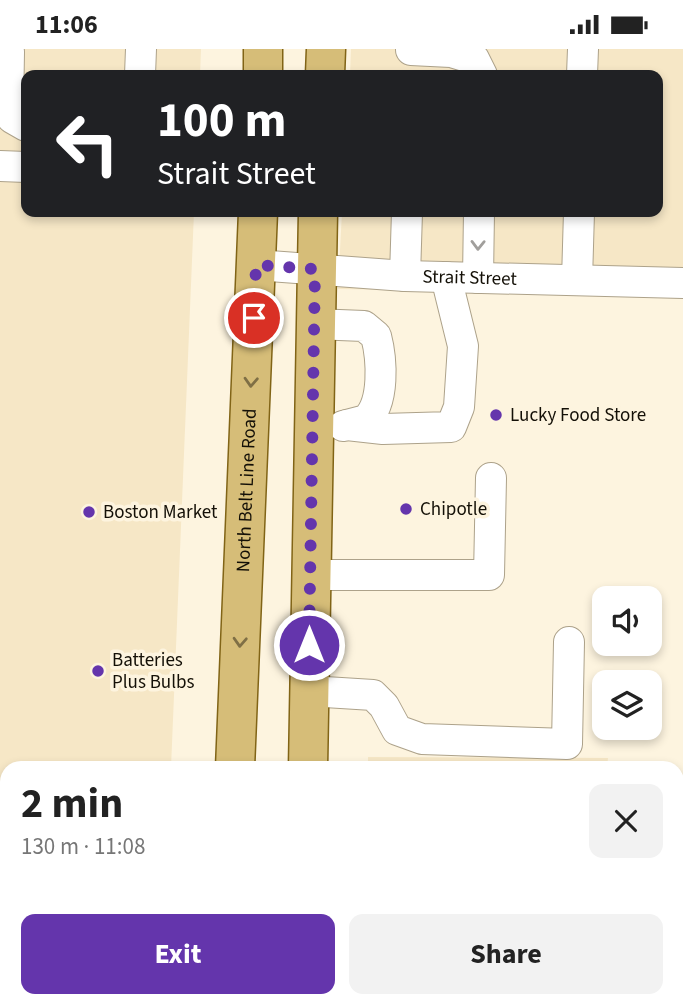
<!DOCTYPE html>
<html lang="en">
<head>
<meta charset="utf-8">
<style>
	:root { --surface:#fff; --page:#f2f2f2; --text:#222; --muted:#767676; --accent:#6435ac }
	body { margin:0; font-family:"Source Sans 3",sans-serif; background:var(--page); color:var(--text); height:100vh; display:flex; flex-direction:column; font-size:26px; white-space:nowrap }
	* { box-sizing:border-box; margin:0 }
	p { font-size:23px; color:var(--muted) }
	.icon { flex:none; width:38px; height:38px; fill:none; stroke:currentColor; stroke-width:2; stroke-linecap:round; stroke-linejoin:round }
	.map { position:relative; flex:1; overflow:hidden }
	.side { position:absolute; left:0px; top:712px; width:684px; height:247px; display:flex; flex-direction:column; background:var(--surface); border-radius:21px 21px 0 0; box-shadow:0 4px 10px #0003 }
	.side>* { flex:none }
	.top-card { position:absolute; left:21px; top:21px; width:642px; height:147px; border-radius:14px; box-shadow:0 4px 10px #0003; background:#202124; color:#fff; overflow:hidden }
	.buttons { position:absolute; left:592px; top:537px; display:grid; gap:14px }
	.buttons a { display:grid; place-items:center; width:70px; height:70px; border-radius:14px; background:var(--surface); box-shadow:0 4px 10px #0003; font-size:35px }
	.pin { position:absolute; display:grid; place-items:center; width:60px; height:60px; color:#fff; margin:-30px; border:4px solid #fff; border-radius:50%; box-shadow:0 2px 7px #0007 }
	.me { position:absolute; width:77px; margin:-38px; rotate:0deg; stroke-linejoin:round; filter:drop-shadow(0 0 5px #0008) }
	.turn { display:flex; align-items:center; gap:24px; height:147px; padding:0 21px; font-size:32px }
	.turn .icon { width:91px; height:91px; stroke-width:2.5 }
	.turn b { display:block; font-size:49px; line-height:60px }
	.round { display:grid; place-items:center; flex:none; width:74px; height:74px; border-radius:14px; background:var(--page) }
	.headline { display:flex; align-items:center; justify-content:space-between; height:119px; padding:0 21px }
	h1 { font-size:42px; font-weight:700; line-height:52px }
	.action { display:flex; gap:14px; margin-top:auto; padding:14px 21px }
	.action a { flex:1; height:80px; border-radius:14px; background:var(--accent); color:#fff; font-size:28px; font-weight:700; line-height:80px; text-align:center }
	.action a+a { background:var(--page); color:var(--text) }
	.status { display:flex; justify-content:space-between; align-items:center; height:49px; padding:0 35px; background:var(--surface); direction:ltr }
	.status svg { height:19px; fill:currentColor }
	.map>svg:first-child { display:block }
</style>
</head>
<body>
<div class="status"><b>11:06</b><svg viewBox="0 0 49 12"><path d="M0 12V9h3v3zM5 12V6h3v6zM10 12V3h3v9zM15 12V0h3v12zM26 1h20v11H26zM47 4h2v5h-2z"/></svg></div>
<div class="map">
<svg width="683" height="958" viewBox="0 0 683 958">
	<rect width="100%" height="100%" fill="#fdf4df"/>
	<g fill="#f6e7c6">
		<path d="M0,0H201L200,26H26V163H194L171,719H7V799L0,798Z"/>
		<path d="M351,0H683V245L338,240L342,163H658V26H350Z"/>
		<path d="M368,708L608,709L607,719H368Z"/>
		<path d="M0,875H7V952H161V958H0Z"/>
		<rect x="364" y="952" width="237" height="6"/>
	</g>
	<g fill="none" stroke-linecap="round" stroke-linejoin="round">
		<g stroke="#ada28a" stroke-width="32">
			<g id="minor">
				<path d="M411,1L451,3L474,10L482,26"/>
				<path d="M9,3L8,61L12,69L26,77"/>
				<path d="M140,26L141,0"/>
				<path d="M582,26L583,0"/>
				<path d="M0,117L26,118"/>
				<path id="s1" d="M256,216L405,227L683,234"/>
				<path d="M405,227L407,163"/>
				<path d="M478,229L479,163"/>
				<path d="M577,231L579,163"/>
				<path d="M314,275L364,277L376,287C382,310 385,354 366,371L343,377"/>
				<path d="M347,376L383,380L451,378L459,358L463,297L446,228"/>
				<path d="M310,526H489L491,429"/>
				<path d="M309,642L373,646L384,657L397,681L422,690L567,695L569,593"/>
				<path d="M0,842H7"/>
				<path d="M406,958V952"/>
				<path d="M567,958V952"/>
			</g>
		</g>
		<g stroke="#816416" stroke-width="41">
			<g id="major">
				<path d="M263,26V0"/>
				<path d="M325,26L326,0"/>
				<path id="s2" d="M235,719L258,163"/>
				<path d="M308,719L318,163"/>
				<path d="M224,958V952"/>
				<path d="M298,958L299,952"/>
			</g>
		</g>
		<use href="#minor" stroke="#fff" stroke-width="30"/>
		<use href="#major" stroke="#d6bd78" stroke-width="38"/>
	</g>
	<defs><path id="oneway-chevron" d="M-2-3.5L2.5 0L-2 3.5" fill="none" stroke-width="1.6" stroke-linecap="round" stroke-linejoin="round" transform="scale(1.75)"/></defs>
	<use stroke="#a19f9c" href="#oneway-chevron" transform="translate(478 196) rotate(91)"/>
	<g stroke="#7f6f45">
		<use href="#oneway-chevron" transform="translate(251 333) rotate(93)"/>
		<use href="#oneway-chevron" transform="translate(240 593) rotate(93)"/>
	</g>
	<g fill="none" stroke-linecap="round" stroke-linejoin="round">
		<path stroke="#6435ac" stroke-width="12" stroke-dasharray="0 21.6" d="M254,269L256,216L315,220L309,596"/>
	</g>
	<g fill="#6435ac" stroke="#fdf4df" stroke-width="2.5">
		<circle cx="496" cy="366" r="7"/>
		<circle cx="406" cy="460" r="7"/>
		<circle cx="89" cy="463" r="7"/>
		<circle cx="98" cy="622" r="7"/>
	</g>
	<g text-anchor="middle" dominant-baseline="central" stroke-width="7" stroke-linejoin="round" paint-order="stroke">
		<g font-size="19" fill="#141007" stroke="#fdf4df">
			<text stroke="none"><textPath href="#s1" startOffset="214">Strait Street</textPath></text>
			<text stroke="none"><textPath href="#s2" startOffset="278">North Belt Line Road</textPath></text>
		</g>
		<g font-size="19" fill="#141007" stroke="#fdf4df" text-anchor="start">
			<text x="510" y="366">Lucky Food Store</text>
			<text x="420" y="460">Chipotle</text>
			<text x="103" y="463">Boston Market</text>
			<text x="112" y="611">Batteries<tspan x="112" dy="22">Plus Bulbs</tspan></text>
		</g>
	</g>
</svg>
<div class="buttons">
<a><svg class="icon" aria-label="sound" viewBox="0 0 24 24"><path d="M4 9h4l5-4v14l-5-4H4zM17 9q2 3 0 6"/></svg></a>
<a><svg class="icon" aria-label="layers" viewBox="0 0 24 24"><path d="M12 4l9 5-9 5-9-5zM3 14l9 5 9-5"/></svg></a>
</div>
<div class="pin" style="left:254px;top:269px;background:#d93025"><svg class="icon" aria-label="arrive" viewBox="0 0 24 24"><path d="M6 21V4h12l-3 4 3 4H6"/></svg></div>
<svg class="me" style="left:309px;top:596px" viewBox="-20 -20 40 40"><circle r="17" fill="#6435ac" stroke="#fff" stroke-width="3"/><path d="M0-11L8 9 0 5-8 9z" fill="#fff"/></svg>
<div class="top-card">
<div class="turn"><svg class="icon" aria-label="left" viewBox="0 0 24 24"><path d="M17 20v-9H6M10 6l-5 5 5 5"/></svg><div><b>100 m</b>Strait Street</div></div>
</div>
<section class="side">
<div class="headline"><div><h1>2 min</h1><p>130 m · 11:08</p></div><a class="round"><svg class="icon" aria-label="close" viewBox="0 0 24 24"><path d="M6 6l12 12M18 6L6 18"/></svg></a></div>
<div class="action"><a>Exit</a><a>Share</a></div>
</section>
</div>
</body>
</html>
